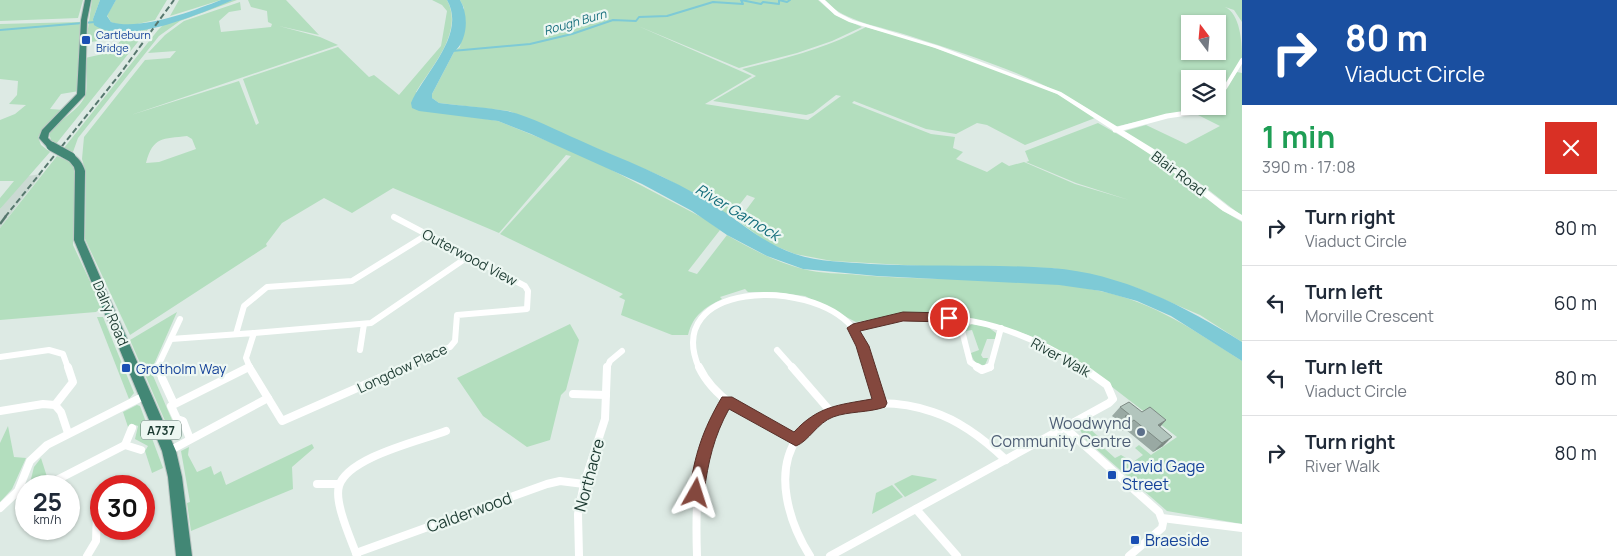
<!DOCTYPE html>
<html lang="en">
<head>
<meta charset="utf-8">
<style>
	:root { --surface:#fff; --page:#f6f6f7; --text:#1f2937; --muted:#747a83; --line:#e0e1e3 }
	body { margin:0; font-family:Manrope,sans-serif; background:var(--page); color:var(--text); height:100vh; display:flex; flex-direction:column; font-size:19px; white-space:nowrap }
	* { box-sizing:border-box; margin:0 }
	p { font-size:16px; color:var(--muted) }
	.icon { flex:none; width:28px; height:28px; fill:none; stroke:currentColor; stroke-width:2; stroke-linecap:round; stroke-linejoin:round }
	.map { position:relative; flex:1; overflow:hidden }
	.side { display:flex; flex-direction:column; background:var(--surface); width:375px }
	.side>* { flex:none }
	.hud { background:#1a4fa0; color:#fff; overflow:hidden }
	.needle { width:32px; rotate:344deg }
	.tools { position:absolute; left:1181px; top:15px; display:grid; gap:10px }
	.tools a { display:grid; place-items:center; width:45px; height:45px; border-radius:0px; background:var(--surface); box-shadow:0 1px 4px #0004; font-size:25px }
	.speed { position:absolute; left:15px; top:475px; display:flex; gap:10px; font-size:25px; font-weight:700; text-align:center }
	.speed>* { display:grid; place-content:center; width:65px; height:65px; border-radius:50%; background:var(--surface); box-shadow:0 1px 4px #0004; line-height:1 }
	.speed small { font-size:12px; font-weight:400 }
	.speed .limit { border:8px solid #d22; background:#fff; color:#111 }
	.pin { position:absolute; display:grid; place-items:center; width:42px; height:42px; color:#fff; margin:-21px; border:2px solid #fff; border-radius:50%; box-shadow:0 1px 5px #0007 }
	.me { position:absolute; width:55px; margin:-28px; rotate:6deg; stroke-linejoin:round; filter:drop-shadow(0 0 4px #0008) }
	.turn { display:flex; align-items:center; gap:18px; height:105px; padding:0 20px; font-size:22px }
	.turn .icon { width:65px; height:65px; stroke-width:2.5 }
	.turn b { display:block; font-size:35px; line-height:42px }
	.round { display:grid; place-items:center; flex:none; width:52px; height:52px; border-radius:0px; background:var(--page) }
	.head { display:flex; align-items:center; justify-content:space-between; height:85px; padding:0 20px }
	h1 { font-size:30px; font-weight:700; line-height:38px; color:#1e9e55 }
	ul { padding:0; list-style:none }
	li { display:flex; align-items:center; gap:15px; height:75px; padding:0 20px; border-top:1px solid var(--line) }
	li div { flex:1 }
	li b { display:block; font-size:19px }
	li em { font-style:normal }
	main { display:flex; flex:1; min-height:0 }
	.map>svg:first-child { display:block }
</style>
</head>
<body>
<main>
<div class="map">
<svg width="1242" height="556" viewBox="0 0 1242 556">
	<rect width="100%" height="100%" fill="#ddeae4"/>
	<path fill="#cbdad3" d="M42,174L23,198L0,228V209L27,176Z"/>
	<g fill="#b3debe" fill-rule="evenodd">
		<path d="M0,0H83L78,18L0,21Z"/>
		<path d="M92,0H100L93,19L135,30L149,28L56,144L51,140L49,133C58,119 82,110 86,93C88,83 86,69 85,58L112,52L121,40L113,38L86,43Z"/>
		<path d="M116,0H167L155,20L133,25H120L111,22L107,15Z"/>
		<path d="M179,0H221L170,16Z"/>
		<path d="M233,0H237L180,21L159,36L78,138L73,152L64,148L158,30L163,25Z"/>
		<path d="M248,0H286L319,35L279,26L320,37L338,45L131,115L239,81L256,125L259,123L243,79L338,47L369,77L374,75L399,95L441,46L447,11L442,5L432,0H447C464,32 432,66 416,92L462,115L498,121L587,157L705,219L720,230L688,271L697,274L727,235C751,249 776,262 803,269C820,274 841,273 859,275C938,282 1023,275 1100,291C1154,302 1197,332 1242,361V524L1167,511L1086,440L1080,430L1081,427C1088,421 1093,418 1101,424L1091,430L1099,437L1095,440L1115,458L1121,455L1133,462L1143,455L1135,448L1139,445L1151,455L1177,437L1081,363L1028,335L983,321L943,314H903L856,322L805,296L772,292H748L745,289L720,297L722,299C704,308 693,315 688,335H672L621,315L625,300L619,297L623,294L500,234L571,156L566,155L499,233L393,188L352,213L324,198L282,223L266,244L267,246L130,335L85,239L86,174L82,159L84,137L145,60L170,58L176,51L148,53L165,35L184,21L240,2L241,10L229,12L219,21L221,32L271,27L272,24L268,22L267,11L251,7ZM187,136L192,139L196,149L159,162L146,163C153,136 163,139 187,136Z"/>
		<path d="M460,0H818L835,15L862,27L832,41L797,53L739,68L638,26L752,76L705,104L808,120L841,96L836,95L813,113L806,115L713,101L756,76L742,69C787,58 825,49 866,27L916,41L1025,80L1062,96L1095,118L1025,145L987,125L977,123L956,134L926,129L854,101L852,103L931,134L955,137L953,148L963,152L956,159L987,172L1002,162L1009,166L1024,162L1075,184L1129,200L1076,183L1026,162L1029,161L1025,151L1098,123L1144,149L1220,209L1242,222V342L1200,315L1137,288L1053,268L922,266L832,261L795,254L768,243L738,221L755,198L747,195L730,217L711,203L663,177L509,111L439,103L432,98V94L454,52L460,47L464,8Z"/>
		<path d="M823,0H1242V22L1234,10L1225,7C1240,14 1242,41 1242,57C1239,66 1229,80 1222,87L1218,89V79H1190V106H1197L1194,109L1114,127C1055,82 981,59 910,36C880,26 847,23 823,0ZM1190,24H1218V51H1190Z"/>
		<path d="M80,22L79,91L61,94L50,109L65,110L46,126L38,137L41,145L50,152L0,209V198L14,181H0V120L15,114L26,105L9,104L17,95L18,81L0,79V24Z"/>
		<path d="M1237,72L1242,73V216L1183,170L1121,132L1146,125L1186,144L1220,126L1194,113L1201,112L1205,106H1218V91L1224,90Z"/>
		<path d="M57,156L71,162L75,170L73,245L102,307L96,312L0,320V228Z"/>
		<path d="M177,312L151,371L172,420L182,437L176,440L172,437L130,340Z"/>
		<path d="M97,317H103L134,393L129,399Z"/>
		<path d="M570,324L579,340L566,390L561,395L550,440L527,447L483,416L457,378Z"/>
		<path d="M972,324L988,327L996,333V339H987L981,355L983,358H988L985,365C976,366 973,360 971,353L979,350L972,330L966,331L965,328Z"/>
		<path d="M137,405L140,406L163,468L152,473L145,451L148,446L135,439L138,426L135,425L128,427L123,412Z"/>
		<path d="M8,426L14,457L26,458L12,489L0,502V443Z"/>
		<path d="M312,444L314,448L292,467L293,489L191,531L187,503L190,502L181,451L189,447L188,455L197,472L211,466L214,475L221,471L226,485Z"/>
		<path d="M41,458L48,480L30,483L34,467Z"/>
		<path d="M912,475L936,479L937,480L905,497L894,484Z"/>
		<path d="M892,485L903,497L872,514L876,493Z"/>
	</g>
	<g fill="#7ecad6">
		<path d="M100,0H116L107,16L111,22C140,31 193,11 221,0H233C201,13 126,47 94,25L93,19Z"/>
		<path d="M447,0H460C469,15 468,40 454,52L432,94V98L439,103C462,106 485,107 507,111C530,116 558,131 579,140C623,160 670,177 711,203C738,220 764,244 795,254C819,262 846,262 871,264C931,267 992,264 1052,268C1120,273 1185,306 1242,342V361L1171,316L1137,301L1101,291L1059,285L877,276L803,269L767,256L727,235L692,211L642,184L531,134L498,121L419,111L412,108L411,103C424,73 467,35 447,0Z"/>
	</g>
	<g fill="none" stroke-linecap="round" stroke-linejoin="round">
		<g stroke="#7ecad6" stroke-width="2">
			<path d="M0,30L95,22"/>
			<path d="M452,51L530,44L572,34L613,20L636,21L639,17L667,16L713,2L743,4L741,0L761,4L763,2L779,4V0L787,2L790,0"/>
		</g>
		<g stroke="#bbc4c2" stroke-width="2">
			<g id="trunk">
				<path d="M85,0H91L87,20L85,95L49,133L48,138L56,146L51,149L48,148L39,138L42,130L77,94L81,20Z"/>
				<path d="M71,154C78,156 83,164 85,171L84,240L176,451L182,477L192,556H176L168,477L162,451L74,240L75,171L74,167L66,157Z"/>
			</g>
		</g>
		<path stroke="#fff" stroke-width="4" d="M1218,90L1225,88L1242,60"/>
		<path stroke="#fff" stroke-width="5" d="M1115,130L1167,116L1194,112L1203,106"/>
		<g stroke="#fff" stroke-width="6">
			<path d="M394,217L525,286L528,291L527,309L457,315L455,341L450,347L402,368"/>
			<path d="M959,319L970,362L979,368"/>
			<path d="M853,328C941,305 1008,320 1084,368"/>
			<path d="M254,333L371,323L469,256"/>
			<path d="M236,334L244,306L267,287L352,281L428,234"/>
			<path d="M171,339L254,333L246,358L250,368"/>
			<path d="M360,350L364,324"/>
			<path d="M777,350L793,368"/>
			<path d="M0,357L49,350L63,354L68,368"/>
			<path d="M157,368L180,319"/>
			<path d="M247,368L249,367"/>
			<path d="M607,368L610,361L622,351"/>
			<path d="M699,368C662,282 809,277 852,327C862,338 867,354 871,368"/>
			<path d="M990,368L1001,328"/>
		</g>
		<g stroke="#fff" stroke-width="8">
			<path d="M68,367L73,382L55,405L61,412L68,433"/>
			<path d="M157,367L161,375"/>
			<path d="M699,367C717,405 761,421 796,440"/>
			<path d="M792,367L831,412"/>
			<path d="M871,367L880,403"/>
			<path d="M977,367L982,370L990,367"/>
			<path d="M162,378L174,404"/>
			<path d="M573,394L606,395"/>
			<path d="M268,398L282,421L405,367"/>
			<path d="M0,411L43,404L55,405"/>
			<path d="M1064,427L1159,512L1163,523L1162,528L1129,556"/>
			<path d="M132,428L125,445L141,450"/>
			<path d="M190,439L183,421L177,419L171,406L249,367"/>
			<path d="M169,451L268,398L249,367"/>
			<path d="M317,484H339"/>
			<path d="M45,486L125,445"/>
			<path d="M0,508L18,491L30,461L47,445L146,395"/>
			<path d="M916,509L957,556"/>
			<path d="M1162,518L1242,528"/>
			<path d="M356,553L547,484L560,481L584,484"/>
			<path d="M87,556L96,541L97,512"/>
			<path d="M357,556C351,539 334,503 339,486C348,457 420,441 446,431"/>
			<path d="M579,556L578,514L584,484L605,419L607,367"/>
			<path d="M697,556C695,498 696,452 727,401"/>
			<path d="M810,556C789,523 773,472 798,437C826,398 892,398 933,412C961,421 985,440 1006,460"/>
			<path d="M830,556L1109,403L1113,399L1107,385L1082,367"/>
		</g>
		<path fill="#fff" fill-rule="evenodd" d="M819,0H825L839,13L853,20L939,46L1061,92L1157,151L1229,207L1242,215V221L1223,211L1151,155L1057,94L935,48L849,22L835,15Z"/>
		<use href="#trunk" fill="#428775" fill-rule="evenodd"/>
		<path stroke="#57776e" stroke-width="2" stroke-dasharray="6 3" stroke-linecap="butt" d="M5,217L120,74L174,0"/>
		<path stroke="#57776e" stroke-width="2.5" stroke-dasharray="10 5" stroke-linecap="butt" d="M0,224L6,216"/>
		<g stroke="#bbc4c2" stroke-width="11" stroke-linecap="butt">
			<path id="trunk-bridge" d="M51,146L71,157"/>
		</g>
		<use href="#trunk-bridge" stroke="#428775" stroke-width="9"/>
	</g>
	<path fill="#99a9a3" d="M1120,407L1142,412L1166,420L1160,427L1163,446L1153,452L1125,429L1123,431L1117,425L1120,422L1112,416Z"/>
	<g fill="#7d8a84">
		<path d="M1134,420L1123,431L1131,422Z"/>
		<path d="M1166,420L1158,429L1149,434L1158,425Z"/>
		<path d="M1172,437L1163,446L1153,452L1162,443Z"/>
	</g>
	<path fill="#b2c5bd" stroke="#7d8a84" d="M1129,402L1142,412L1150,407L1166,420L1158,425L1172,437L1162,443L1134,420L1131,422L1125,416L1130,415L1120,407Z"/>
	<path fill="#84483e" stroke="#562f28" d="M903,312L949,313L955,318L949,322L903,321L860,331L869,346L887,403L885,407C868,413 849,411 833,417C817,423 809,441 796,446L729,409C714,436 708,462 704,493L702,498L696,500L691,498L689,493C695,454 702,431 722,397H732L794,432C818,406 838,405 872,399L856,346L847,328L853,324Z"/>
	<g fill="#1a4fb4" stroke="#edf7f2" stroke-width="2">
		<rect x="81" y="35" width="10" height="10" rx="2.5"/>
		<rect x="121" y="363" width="10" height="10" rx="2.5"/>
		<rect x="1107" y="470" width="10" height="10" rx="2.5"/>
		<rect x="1130" y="535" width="10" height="10" rx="2.5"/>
	</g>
	<circle fill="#5c6f8a" stroke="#edf7f2" stroke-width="2" cx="1141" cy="432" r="5"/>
	<g text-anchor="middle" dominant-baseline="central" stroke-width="4.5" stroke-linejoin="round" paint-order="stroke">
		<g font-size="11" fill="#164399" stroke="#edf7f2" text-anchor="start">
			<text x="96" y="34">Cartleburn<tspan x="96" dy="13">Bridge</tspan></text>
		</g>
		<g font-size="12" font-style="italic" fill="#136c7b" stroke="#edf7f2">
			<text transform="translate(575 22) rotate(-16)">Rough Burn</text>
		</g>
		<rect fill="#edf7f2" stroke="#5b736c" stroke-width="1" x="141" y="420.5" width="40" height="19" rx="4"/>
		<g font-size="12" font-weight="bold" fill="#1d3b32">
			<text x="161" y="430">A737</text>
		</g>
		<g font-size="14" fill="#1d3b32" stroke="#edf7f2">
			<text transform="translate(1179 173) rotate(37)">Blair Road</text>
			<text transform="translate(470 257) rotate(28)">Outerwood View</text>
			<text transform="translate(111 313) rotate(67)">Dalry Road</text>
			<text transform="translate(1061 357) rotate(29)">River Walk</text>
			<text transform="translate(402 368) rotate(-25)">Longdow Place</text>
		</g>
		<g font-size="14" fill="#164399" stroke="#edf7f2" text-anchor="start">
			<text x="136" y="368">Grotholm Way</text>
		</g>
		<g font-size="15" font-style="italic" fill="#136c7b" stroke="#edf7f2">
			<text transform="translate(738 212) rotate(31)">River Garnock</text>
		</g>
		<g font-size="16" fill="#4e5e75" stroke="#edf7f2" text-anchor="end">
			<text x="1131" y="423">Woodwynd<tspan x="1131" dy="18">Community Centre</tspan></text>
		</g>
		<g font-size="16" fill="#164399" stroke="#edf7f2" text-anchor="start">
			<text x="1122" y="466">David Gage<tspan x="1122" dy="18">Street</tspan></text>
			<text x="1145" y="540">Braeside</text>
		</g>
		<g font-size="16" fill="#1d3b32" stroke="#edf7f2">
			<text transform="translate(589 475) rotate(-75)">Northacre</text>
			<text transform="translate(469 512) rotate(-20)">Calderwood</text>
		</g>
	</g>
</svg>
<div class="tools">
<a><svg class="needle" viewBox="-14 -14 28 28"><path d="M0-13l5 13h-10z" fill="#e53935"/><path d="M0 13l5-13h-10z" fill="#747a83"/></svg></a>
<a><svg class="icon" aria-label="layers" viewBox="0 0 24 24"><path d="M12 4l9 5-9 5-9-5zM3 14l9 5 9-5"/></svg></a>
</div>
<div class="speed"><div>25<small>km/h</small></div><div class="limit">30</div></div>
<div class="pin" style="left:949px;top:318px;background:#d93025"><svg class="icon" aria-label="arrive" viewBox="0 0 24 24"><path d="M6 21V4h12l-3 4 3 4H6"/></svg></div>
<svg class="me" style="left:696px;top:493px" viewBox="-20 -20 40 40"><path d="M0-17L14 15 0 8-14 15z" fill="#84483e" stroke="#fff" stroke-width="4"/></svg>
</div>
<section class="side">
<div class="hud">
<div class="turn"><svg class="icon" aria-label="right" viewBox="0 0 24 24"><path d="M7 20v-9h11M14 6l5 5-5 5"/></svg><div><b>80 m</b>Viaduct Circle</div></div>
</div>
<div class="head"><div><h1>1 min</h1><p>390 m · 17:08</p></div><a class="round" style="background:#d93025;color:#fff"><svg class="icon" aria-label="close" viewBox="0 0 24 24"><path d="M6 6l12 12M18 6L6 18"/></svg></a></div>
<ul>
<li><svg class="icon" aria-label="right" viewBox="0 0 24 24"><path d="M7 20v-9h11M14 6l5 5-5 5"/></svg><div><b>Turn right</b><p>Viaduct Circle</p></div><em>80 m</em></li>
<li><svg class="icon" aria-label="left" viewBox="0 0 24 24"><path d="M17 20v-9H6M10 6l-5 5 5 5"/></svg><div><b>Turn left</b><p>Morville Crescent</p></div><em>60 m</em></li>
<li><svg class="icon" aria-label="left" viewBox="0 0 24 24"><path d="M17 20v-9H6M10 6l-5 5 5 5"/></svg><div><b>Turn left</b><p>Viaduct Circle</p></div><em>80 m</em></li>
<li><svg class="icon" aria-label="right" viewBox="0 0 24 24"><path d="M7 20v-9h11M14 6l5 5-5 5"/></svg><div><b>Turn right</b><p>River Walk</p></div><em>80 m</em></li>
</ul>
</section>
</main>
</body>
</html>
